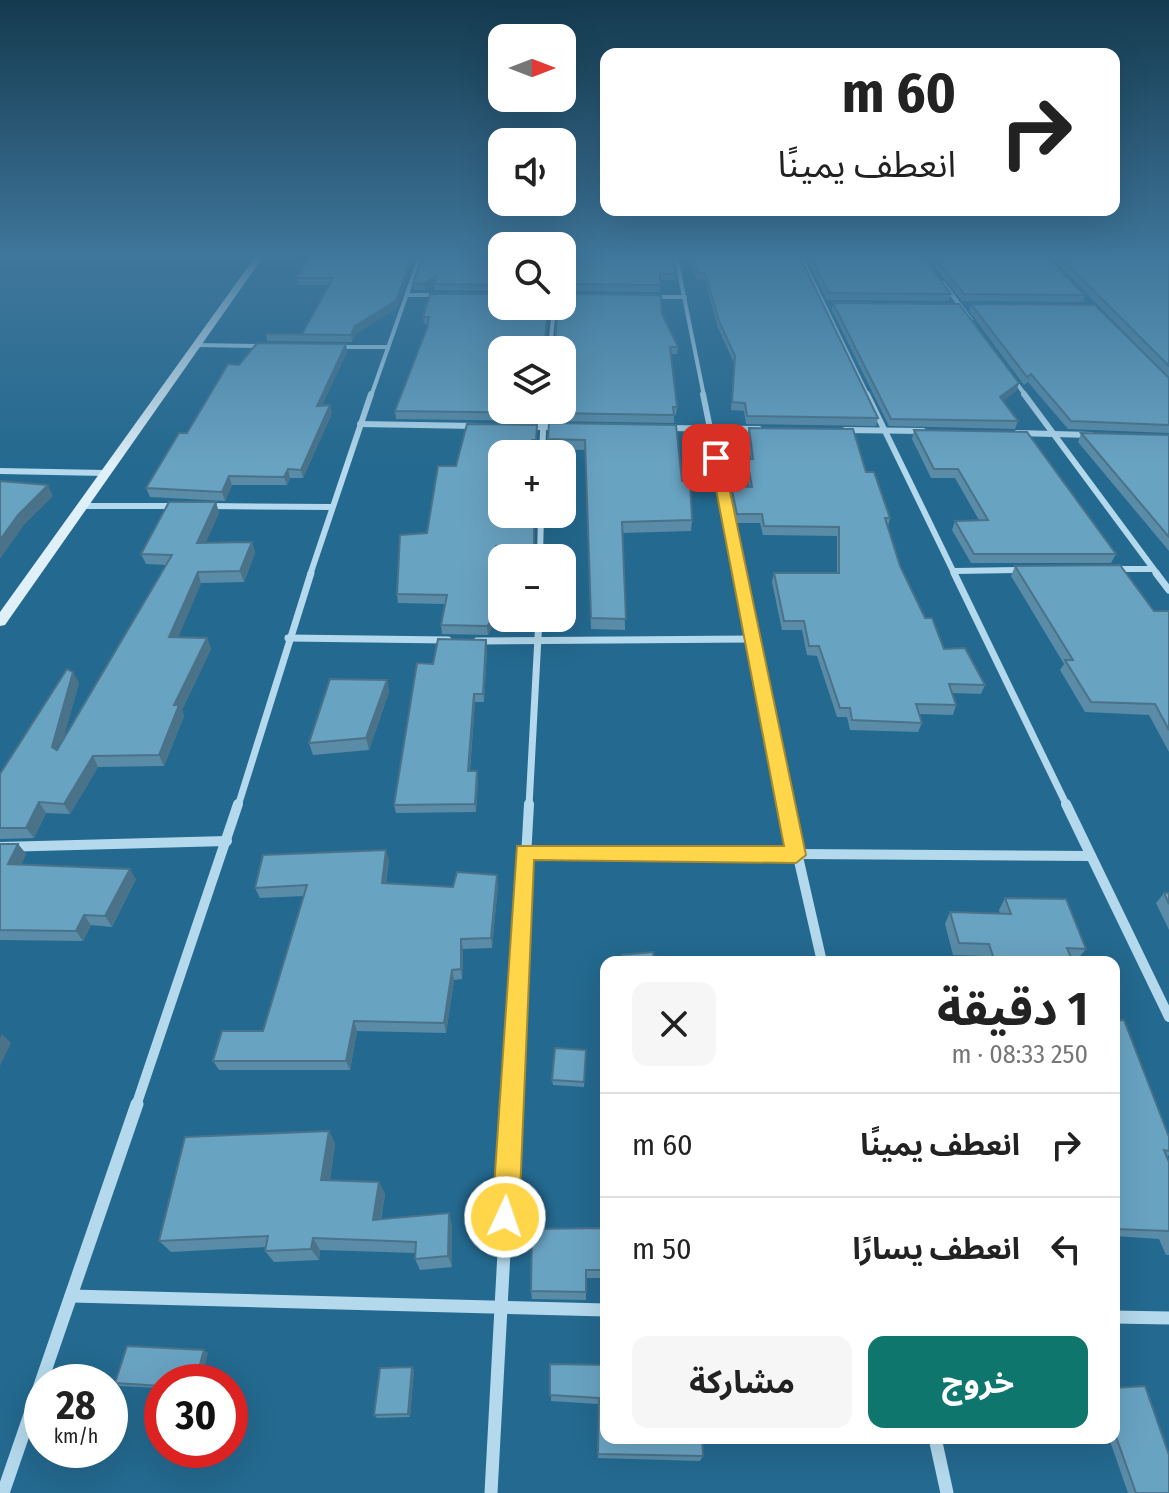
<!DOCTYPE html>
<html lang="ar">
<head>
<meta charset="utf-8">
<style>
	:root { --surface:#fff; --page:#f6f6f6; --text:#222; --muted:#767676; --line:#e0e0e0; --accent:#0f766e }
	body { margin:0; font-family:"Fira Sans Condensed","Noto Sans Arabic",sans-serif; background:var(--page); color:var(--text); direction:rtl; height:100vh; display:flex; flex-direction:column; font-size:30px; white-space:nowrap }
	* { box-sizing:border-box; margin:0 }
	p { font-size:26px; color:var(--muted) }
	.icon { flex:none; width:44px; height:44px; fill:none; stroke:currentColor; stroke-width:2; stroke-linecap:round; stroke-linejoin:round }
	.map { position:relative; flex:1; overflow:hidden; direction:ltr }
	.drawer { position:absolute; left:600px; top:956px; width:520px; height:488px; display:flex; flex-direction:column; background:var(--surface); border-radius:16px; box-shadow:0 8px 32px #0002; direction:rtl }
	.drawer>* { flex:none }
	.hud { position:absolute; left:600px; top:48px; width:520px; height:168px; border-radius:16px; box-shadow:0 8px 32px #0002; direction:rtl; background:#fff; color:var(--text); overflow:hidden }
	.needle { width:52px; rotate:90deg }
	.fabs { position:absolute; left:488px; top:24px; display:grid; gap:16px }
	.fabs a { display:grid; place-items:center; width:88px; height:88px; border-radius:16px; background:var(--surface); box-shadow:0 8px 32px #0002; font-size:40px }
	.speed { position:absolute; left:24px; top:1364px; display:flex; gap:16px; font-size:40px; font-weight:700; text-align:center }
	.speed>* { display:grid; place-content:center; width:104px; height:104px; border-radius:50%; background:var(--surface); box-shadow:0 8px 32px #0002; line-height:1 }
	.speed small { font-size:20px; font-weight:400 }
	.speed .limit { border:12px solid #d22; background:#fff; color:#111 }
	.pin { position:absolute; display:grid; place-items:center; width:68px; height:68px; color:#fff; margin:-34px; border-radius:16px; box-shadow:0 4px 12px #0006 }
	.me { position:absolute; width:88px; margin:-44px; rotate:3deg; stroke-linejoin:round; filter:drop-shadow(0 0 6px #0008) }
	.turn { display:flex; align-items:center; gap:28px; height:168px; padding:0 32px; font-size:36px }
	.turn .icon { width:104px; height:104px; stroke-width:2.5 }
	.turn b { display:block; font-size:56px; line-height:68px }
	.round { display:grid; place-items:center; flex:none; width:84px; height:84px; border-radius:16px; background:var(--page) }
	.summary { display:flex; align-items:center; justify-content:space-between; height:136px; padding:0 32px }
	h1 { font-size:48px; font-weight:700; line-height:60px }
	.cta { display:flex; gap:16px; margin-top:auto; padding:16px 32px }
	.cta a { flex:1; height:92px; border-radius:16px; background:var(--accent); color:#fff; font-size:32px; font-weight:700; line-height:92px; text-align:center }
	.cta a+a { background:var(--page); color:var(--text) }
	ul { padding:0; list-style:none }
	li { display:flex; align-items:center; gap:24px; height:104px; padding:0 32px; border-top:2px solid var(--line) }
	li div { flex:1 }
	li b { display:block; font-size:30px }
	li em { font-style:normal }
	.map>svg:first-child { display:block }
</style>
</head>
<body>
<div class="map">
<svg width="1169" height="1493" viewBox="0 0 1169 1493">
	<rect width="100%" height="100%" fill="#24698f"/>
	<g fill="none" stroke-linecap="round" stroke-linejoin="round">
		<g stroke="#b4d9ec" stroke-width="4">
			<path d="M676,257L704,396"/>
			<path d="M801,257L868,396"/>
			<path d="M943,283L971,320"/>
			<path d="M408,295H439"/>
			<path d="M651,297H685"/>
			<path d="M196,345L264,346"/>
			<path d="M337,347H388"/>
			<path d="M550,350L554,306"/>
			<path d="M1012,377L1026,396"/>
			<path d="M371,396L420,257"/>
		</g>
		<g stroke="#b4d9ec" stroke-width="6">
			<path d="M703,394L740,575"/>
			<path d="M867,394L955,575"/>
			<path d="M1024,394L1158,575"/>
			<path d="M360,424L476,426"/>
			<path d="M529,427H559"/>
			<path d="M665,428L759,429"/>
			<path d="M845,430L923,431"/>
			<path d="M1017,433L1091,435"/>
			<path d="M542,454L544,410"/>
			<path d="M0,471L105,473"/>
			<path d="M82,506H177"/>
			<path d="M207,506L331,507"/>
			<path d="M540,558L541,514"/>
			<path d="M1114,569H1153"/>
			<path d="M954,571L1025,570"/>
			<path d="M310,575L371,394"/>
		</g>
		<g stroke="#b4d9ec" stroke-width="7">
			<path d="M739,573L786,806"/>
			<path d="M954,573L1067,806"/>
			<path d="M1156,573L1169,590"/>
			<path d="M288,638L448,640"/>
			<path d="M477,641L752,639"/>
			<path d="M238,806L311,573"/>
			<path d="M529,806L539,618"/>
		</g>
		<g stroke="#b4d9ec" stroke-width="10">
			<path d="M786,804L822,962"/>
			<path d="M1066,804L1169,1017"/>
			<path d="M0,847L227,841"/>
			<path d="M524,852L1091,856"/>
			<path d="M136,1106L238,804"/>
			<path d="M512,1106L529,804"/>
		</g>
		<g stroke="#b4d9ec" stroke-width="13">
			<path d="M71,1296L606,1310"/>
			<path d="M1114,1317L1169,1318"/>
			<path d="M935,1438L947,1493"/>
			<path d="M3,1493L137,1104"/>
			<path d="M491,1493L512,1104"/>
		</g>
		<path fill="#dff0f9" fill-rule="evenodd" d="M255,257H263L5,625L0,626V612Z"/>
	</g>
	<g fill="#5a8ca7">
		<path d="M308,257L397,308L356,334L352,342L267,341L266,334H302L330,285H298L297,278Z"/>
		<path d="M502,257V291L434,290V285L425,290H414L413,283Z"/>
		<path d="M562,257L676,274V280H660V292L562,291Z"/>
		<path d="M687,257H800L878,418L876,426L746,424L744,411L731,410L734,363L718,328L705,280H697Z"/>
		<path d="M806,257H923L951,294L949,301L827,300Z"/>
		<path d="M927,257H1047L1085,295L1083,302L962,301Z"/>
		<path d="M1051,257H1169V378Z"/>
		<path d="M502,294L550,348L662,314L678,347L677,354H670L677,407L676,415H674V423L550,421L549,410H562L502,350L538,410V421L396,419L395,411L427,328L428,324H424L423,317Z"/>
		<path d="M833,303L1019,383L1016,391L1003,401L1018,421L1015,429L889,426L832,310Z"/>
		<path d="M971,304L1169,378V433L1068,429L1028,382L1024,385L969,311Z"/>
		<path d="M347,352L322,405L332,413L303,478H290L287,485H232L225,501L150,497L146,488L239,365Z"/>
		<path d="M549,423L682,481L692,520L691,531L623,533L625,630L591,629L585,450L548,449Z"/>
		<path d="M749,428L866,472L890,518L888,526L900,566L925,618L944,649L985,685L981,694L952,693L956,705L953,715L919,714L922,723L918,732L850,730L847,717H837L817,656L807,655L802,630H782L772,582L774,573H837V536L763,535L760,523H736L730,494L731,486L749,487L746,468L747,459H751L747,436Z"/>
		<path d="M914,430L1116,554L1111,563H971L952,530L955,521L979,520L955,478H931L912,439Z"/>
		<path d="M537,433L536,449L502,454V514H535L534,554H496L491,630L488,635L442,634L441,625L445,604L398,603L397,594L427,533L456,466Z"/>
		<path d="M1081,433L1169,435V551L1078,442Z"/>
		<path d="M216,502L219,513L205,543L252,542L255,553L244,582L201,583L178,637L207,638L211,649L182,710L184,716L164,766L98,767L70,814L46,813L34,838L0,839V774L79,683L63,739L166,565L146,564L141,554Z"/>
		<path d="M1015,566L1154,611L1169,612V752L1149,715L1085,712L1060,670L1064,664L1011,576Z"/>
		<path d="M486,640L487,648L484,702H475L470,771H477L478,779L476,812L396,813L394,805L433,664Z"/>
		<path d="M387,680L389,692L369,750L313,755L309,743Z"/>
		<path d="M0,844H18L26,854L21,865L136,879L112,927L91,925L83,941L0,940Z"/>
		<path d="M389,860L386,883L453,887L498,885L492,948L463,949L462,979L454,980L446,1033L357,1031L350,1070H219L213,1061L263,1031L304,896L260,898L255,888Z"/>
		<path d="M1164,893H1169V930L1156,903Z"/>
		<path d="M1005,898L1086,949L1077,960H1072L1073,962H985L983,956L953,955L945,924L950,912L1000,914L999,910Z"/>
		<path d="M1114,1021L1169,1137V1155L1167,1157L1169,1162V1255H1166L1159,1239L1114,1236Z"/>
		<path d="M586,1050L584,1087L553,1085L552,1080Z"/>
		<rect x="604" y="1120" width="2" height="37"/>
		<path d="M329,1131L335,1144L330,1180L379,1182L385,1194L381,1219L452,1225V1267L420,1270L415,1259V1253L320,1250L319,1260L274,1262L265,1251L266,1247L171,1252L159,1241Z"/>
		<path d="M606,1228V1278H586V1300L532,1299L531,1291Z"/>
		<path d="M208,1353L162,1382V1388L120,1386L115,1383Z"/>
		<path d="M550,1364L703,1456L700,1461L598,1458V1404L551,1401Z"/>
		<path d="M412,1367L414,1370L410,1417L377,1418L374,1415Z"/>
		<path d="M1114,1388L1169,1493H1128L1109,1438H1114Z"/>
	</g>
	<g fill="#4a7288">
		<path d="M412,257H415L397,308L356,334L352,342L351,335L355,326Z"/>
		<path d="M436,276L437,283L425,290L424,284Z"/>
		<path d="M346,344L347,352L318,414L317,406Z"/>
		<path d="M1019,383L1016,391L998,405L1000,397Z"/>
		<path d="M330,405L332,413L303,478L301,470Z"/>
		<path d="M288,469L290,478L287,485L284,477Z"/>
		<path d="M229,476L232,485L225,501L222,492Z"/>
		<path d="M48,485L53,496L24,525L0,559V540L18,515Z"/>
		<path d="M216,502L219,513L201,554L197,543Z"/>
		<path d="M252,542L255,553L244,582L240,571Z"/>
		<path d="M496,546V554L491,630L488,635L487,626Z"/>
		<path d="M198,572L201,583L174,648L169,637Z"/>
		<path d="M207,638L211,649L182,710L184,716L164,766L159,755L174,705Z"/>
		<path d="M486,640L487,648L484,702L483,694Z"/>
		<path d="M73,672L79,683L58,758L52,747Z"/>
		<path d="M387,680L389,692L369,750L366,738Z"/>
		<path d="M474,694L475,702L469,779L468,771Z"/>
		<path d="M93,756L98,767L70,814L64,804Z"/>
		<path d="M477,771L478,779L476,812L475,804Z"/>
		<path d="M39,802L46,813L34,838L26,828Z"/>
		<path d="M18,844L26,854L16,875L8,864Z"/>
		<path d="M386,850L389,860L384,893L382,883Z"/>
		<path d="M130,869L136,879L112,927L105,916Z"/>
		<path d="M497,875L498,885L492,948L491,938Z"/>
		<path d="M84,915L91,925L83,941L76,931Z"/>
		<path d="M461,939L463,949L462,979L461,969Z"/>
		<path d="M452,970L454,980L446,1033L444,1023Z"/>
		<path d="M354,1021L357,1031L350,1070L346,1061Z"/>
		<path d="M2,1034L11,1043L0,1066V1038Z"/>
		<path d="M329,1131L335,1144L328,1192L321,1180Z"/>
		<path d="M379,1182L385,1194L378,1231L373,1220Z"/>
		<path d="M449,1213L452,1225V1267L448,1256Z"/>
		<path d="M313,1238L320,1250L319,1260L311,1249Z"/>
		<path d="M204,1350L208,1353L201,1382H195Z"/>
		<path d="M412,1367L414,1370L410,1417L408,1414Z"/>
	</g>
	<g fill="#69a3c2" stroke="#4a7288" stroke-width="2">
		<path d="M308,257H412L396,301L355,326L351,335L266,334H302L333,278H297Z"/>
		<path d="M422,257H502V285L434,284L436,276L424,284L413,283Z"/>
		<path d="M562,257H673L676,274H660V285L562,284Z"/>
		<path d="M690,257H800L878,418L747,416L745,403L732,402L735,356L719,321L705,273H698Z"/>
		<path d="M811,257H923L951,294L829,293Z"/>
		<path d="M934,257H1047L1085,295L964,294Z"/>
		<path d="M1060,257H1169V366Z"/>
		<path d="M430,294H502V306H548L545,342L550,348L555,343L558,306H562V294L661,295L662,314L678,347H670L677,407H673L674,415L549,413V410H562V350H502V410H537V413L395,411L427,328L429,317H423Z"/>
		<path d="M833,303L959,304L1019,383L1000,397L1018,421L891,419Z"/>
		<path d="M971,304L1095,305L1169,378V425L1071,421L1031,374L1027,377Z"/>
		<path d="M257,343L346,344L317,406L330,405L301,470L288,469L284,477L229,476L222,492L146,488L179,433H187L228,364L239,365Z"/>
		<path d="M549,423L676,425L682,481H690L692,520L622,522L626,619L591,618L585,440L548,439Z"/>
		<path d="M467,424L537,425L536,440H532L530,454H502V514H534V545L496,546L491,621L487,626L441,625L447,595L397,594L400,535L427,533L438,466H456Z"/>
		<path d="M749,428L853,429L866,472H874L890,518H885L900,566L925,618H932L944,649L965,648L985,685L949,684L956,705L916,704L922,723L852,720L850,708H840L819,646H809L804,621H784L774,573H839V527L764,526L762,514H737L731,486L752,487L747,459H753Z"/>
		<path d="M914,430L1027,432L1116,554H974L955,521L988,520L958,469H934Z"/>
		<path d="M1081,433L1169,435V537Z"/>
		<path d="M0,481L48,485L18,515L0,540Z"/>
		<path d="M169,502H216L197,543L252,542L240,571L198,572L169,637L207,638L174,705H179L159,755L93,756L64,804L39,802L26,828H0V774L67,669L73,672L52,747L57,750L172,555L141,554Z"/>
		<path d="M1120,565L1154,611H1169V730L1155,704L1091,702L1065,660H1073L1015,566Z"/>
		<path d="M438,639L486,640L483,694H474L468,771H477L475,804L394,805L417,663L433,664Z"/>
		<path d="M330,679L387,680L366,738L309,743Z"/>
		<path d="M0,844H18L8,864L130,869L105,916L84,915L76,931L0,930Z"/>
		<path d="M386,850L382,883L453,887L457,872L497,875L491,938L461,939V969L452,970L444,1023L354,1021L346,1061H213L222,1031H263L307,885L255,888L263,855Z"/>
		<path d="M1164,893H1169V904Z"/>
		<path d="M1005,898L1066,899L1086,949L1067,948L1073,962H995L989,944L959,943L950,912L1011,914Z"/>
		<path d="M653,952L654,962H623L622,955Z"/>
		<path d="M1124,1020L1169,1137V1151L1164,1150L1169,1162V1231L1114,1229V1021Z"/>
		<path d="M555,1048L586,1050L584,1082L552,1080Z"/>
		<rect x="604" y="1120" width="2" height="27"/>
		<path d="M329,1131L321,1180L379,1182L373,1220L449,1213L448,1256L415,1259L416,1242L313,1238L311,1249L265,1251L268,1236L159,1241L185,1137Z"/>
		<path d="M606,1228V1270H586V1292L531,1291L532,1229Z"/>
		<path d="M127,1346L204,1350L195,1382H162V1386L115,1383Z"/>
		<path d="M550,1364L606,1365V1438H702L703,1456L598,1454L599,1398L550,1395Z"/>
		<path d="M412,1367L408,1414L374,1415L380,1368Z"/>
		<path d="M1145,1386L1169,1455V1493H1136L1114,1431V1388Z"/>
	</g>
	<linearGradient id="sky" x2="0" y2="1"><stop stop-color="#143a4f"/><stop offset="0.55" stop-color="#3f769b"/><stop offset="1" stop-color="#3f769b" stop-opacity="0"/></linearGradient>
	<rect width="1169" height="466" fill="url(#sky)"/>
	<path fill="#ffd54a" stroke="#a68a30" stroke-width="2" d="M716,455L723,458L806,855L796,863L534,860L519,1217L515,1226L505,1230L496,1226L492,1217L517,846H784L710,458Z"/>
</svg>
<div class="fabs">
<a><svg class="needle" viewBox="-14 -14 28 28"><path d="M0-13l5 13h-10z" fill="#e53935"/><path d="M0 13l5-13h-10z" fill="#767676"/></svg></a>
<a><svg class="icon" aria-label="sound" viewBox="0 0 24 24"><path d="M4 9h4l5-4v14l-5-4H4zM17 9q2 3 0 6"/></svg></a>
<a><svg class="icon" aria-label="search" viewBox="0 0 24 24"><circle cx="10" cy="10" r="6"/><path d="M15 15l6 6"/></svg></a>
<a><svg class="icon" aria-label="layers" viewBox="0 0 24 24"><path d="M12 4l9 5-9 5-9-5zM3 14l9 5 9-5"/></svg></a>
<a>+</a>
<a>−</a>
</div>
<div class="speed"><div>28<small>km/h</small></div><div class="limit">30</div></div>
<div class="pin" style="left:716px;top:458px;background:#d93025"><svg class="icon" aria-label="arrive" viewBox="0 0 24 24"><path d="M6 21V4h12l-3 4 3 4H6"/></svg></div>
<svg class="me" style="left:505px;top:1217px" viewBox="-20 -20 40 40"><circle r="17" fill="#ffd54a" stroke="#fff" stroke-width="3"/><path d="M0-11L8 9 0 5-8 9z" fill="#fff"/></svg>
<div class="hud">
<div class="turn"><svg class="icon" aria-label="right" viewBox="0 0 24 24"><path d="M7 20v-9h11M14 6l5 5-5 5"/></svg><div><b>60 m</b>انعطف يمينًا</div></div>
</div>
<section class="drawer">
<div class="summary"><div><h1>1 دقيقة</h1><p>250 m · 08:33</p></div><a class="round"><svg class="icon" aria-label="close" viewBox="0 0 24 24"><path d="M6 6l12 12M18 6L6 18"/></svg></a></div>
<ul>
<li><svg class="icon" aria-label="right" viewBox="0 0 24 24"><path d="M7 20v-9h11M14 6l5 5-5 5"/></svg><div><b>انعطف يمينًا</b></div><em>60 m</em></li>
<li><svg class="icon" aria-label="left" viewBox="0 0 24 24"><path d="M17 20v-9H6M10 6l-5 5 5 5"/></svg><div><b>انعطف يسارًا</b></div><em>50 m</em></li>
</ul>
<div class="cta"><a>خروج</a><a>مشاركة</a></div>
</section>
</div>
</body>
</html>
